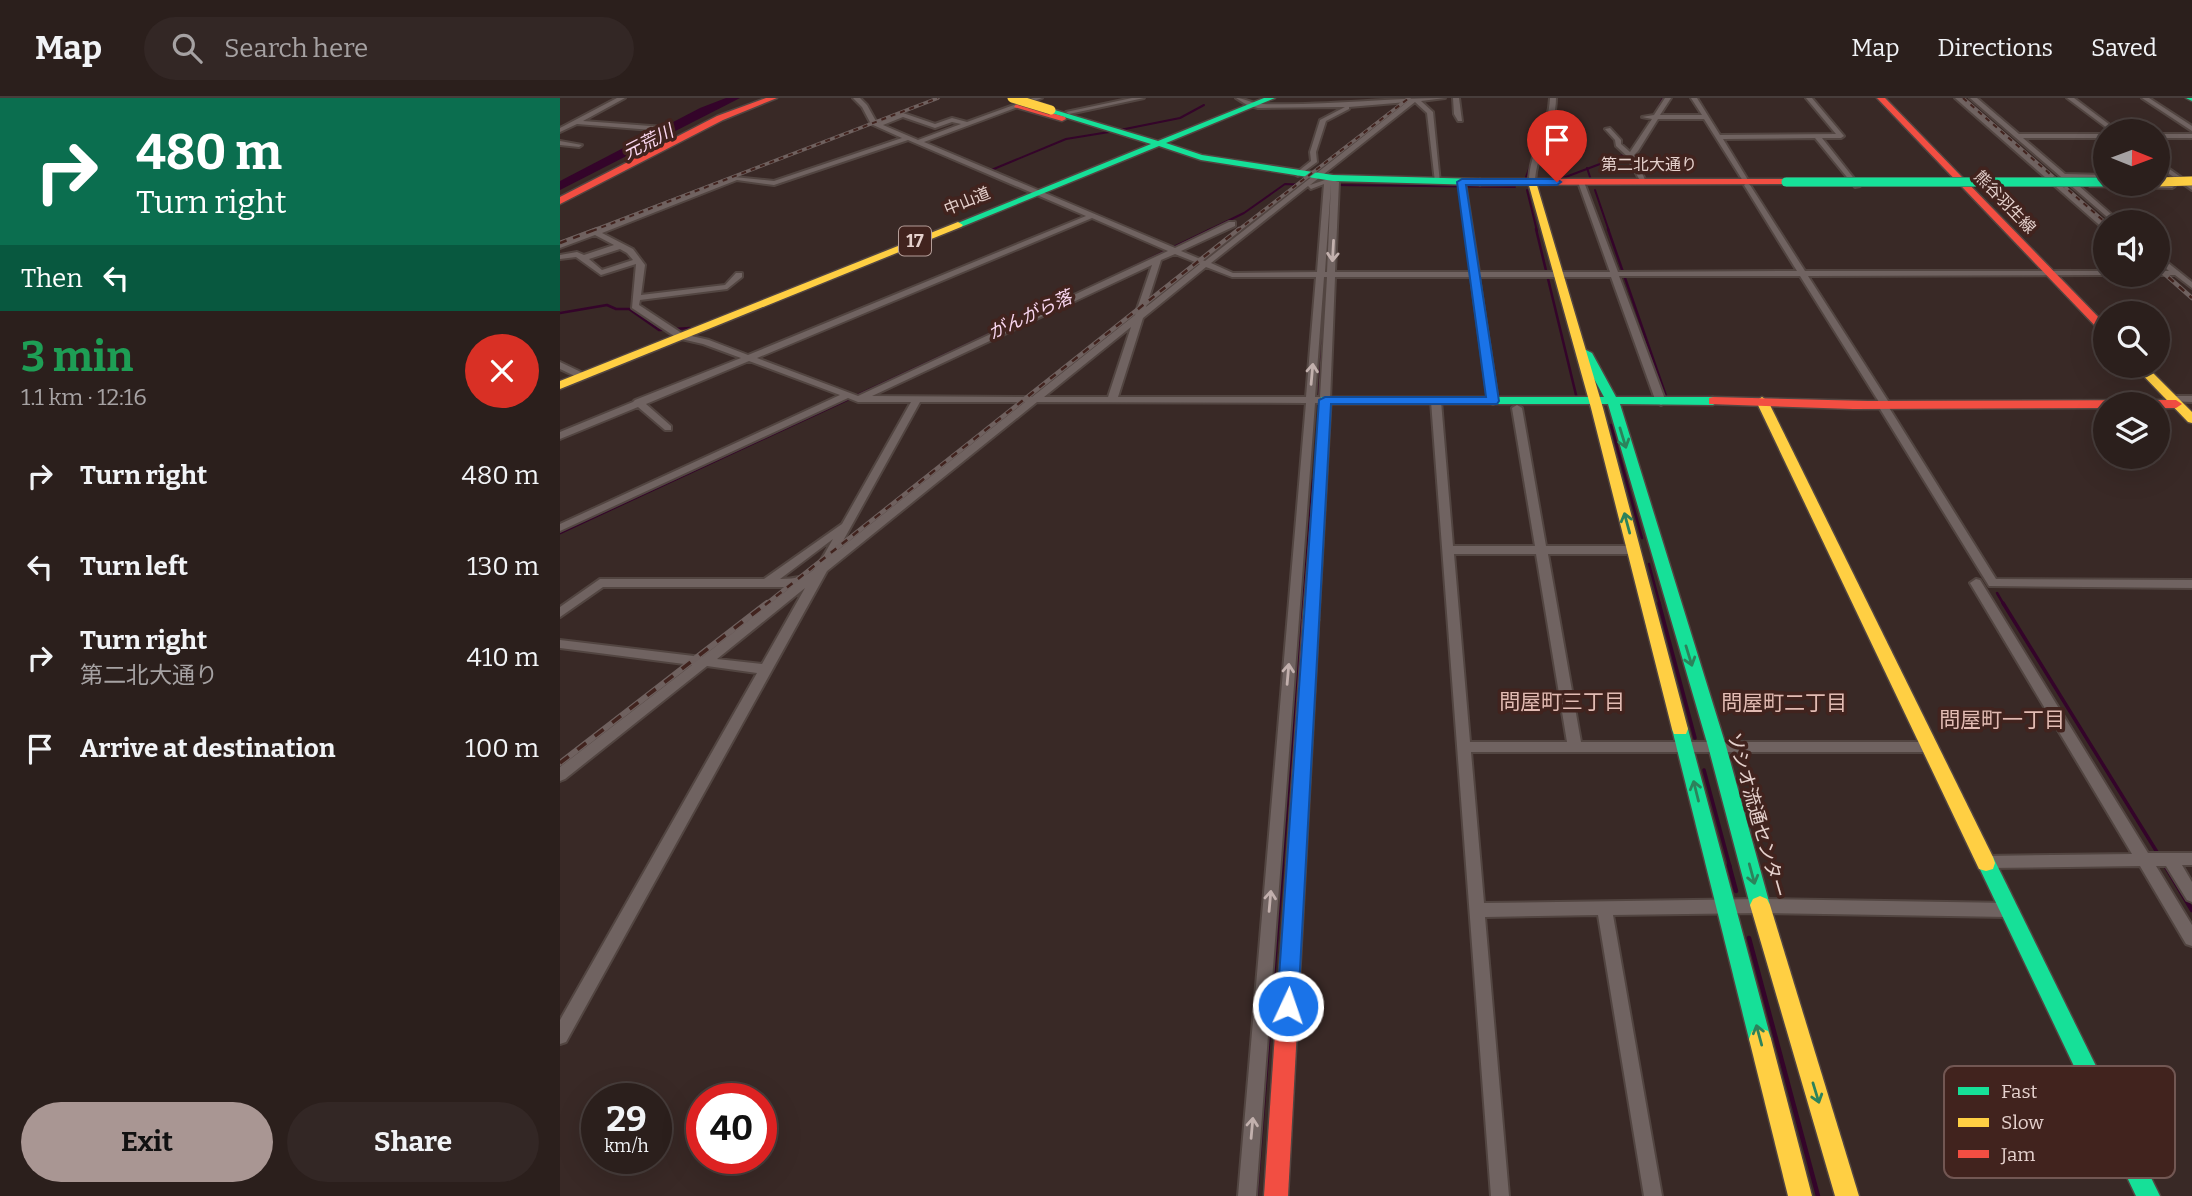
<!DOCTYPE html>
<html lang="en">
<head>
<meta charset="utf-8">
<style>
	:root { --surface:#2b1f1c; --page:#332725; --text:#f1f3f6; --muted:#a6a2a3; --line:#473d3b; --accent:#a99693 }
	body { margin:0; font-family:Bitter,"Noto Sans JP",serif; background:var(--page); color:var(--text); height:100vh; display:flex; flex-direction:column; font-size:26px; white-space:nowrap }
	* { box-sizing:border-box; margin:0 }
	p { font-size:23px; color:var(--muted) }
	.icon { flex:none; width:38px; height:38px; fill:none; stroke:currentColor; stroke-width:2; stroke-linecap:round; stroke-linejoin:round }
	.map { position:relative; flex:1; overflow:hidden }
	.side { display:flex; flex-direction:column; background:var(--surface); width:560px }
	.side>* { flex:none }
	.hud { background:#0b6e4f; color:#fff; overflow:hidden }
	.needle { width:46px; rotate:91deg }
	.fabs { position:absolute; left:1533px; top:21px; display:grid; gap:14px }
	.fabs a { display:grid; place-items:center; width:77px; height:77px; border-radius:50%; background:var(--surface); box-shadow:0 7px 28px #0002,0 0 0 2px var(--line); font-size:35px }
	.speed { position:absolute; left:21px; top:985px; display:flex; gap:14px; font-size:35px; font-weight:700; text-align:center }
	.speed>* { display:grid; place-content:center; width:91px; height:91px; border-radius:50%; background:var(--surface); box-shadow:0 7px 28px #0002,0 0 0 2px var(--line); line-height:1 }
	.speed small { font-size:18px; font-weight:400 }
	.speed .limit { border:10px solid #d22; background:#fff; color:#111 }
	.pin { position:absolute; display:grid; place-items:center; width:60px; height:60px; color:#fff; margin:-72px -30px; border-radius:50% 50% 50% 0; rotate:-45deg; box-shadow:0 0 7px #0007 }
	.pin .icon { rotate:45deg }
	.me { position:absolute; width:77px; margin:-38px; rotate:3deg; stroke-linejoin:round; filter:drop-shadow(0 0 5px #0008) }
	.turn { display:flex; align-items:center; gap:24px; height:147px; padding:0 21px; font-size:32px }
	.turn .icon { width:91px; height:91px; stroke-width:2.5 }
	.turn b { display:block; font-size:49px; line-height:60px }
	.then { display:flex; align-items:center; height:66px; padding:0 21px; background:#0003; gap:14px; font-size:26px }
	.round { display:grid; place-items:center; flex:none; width:74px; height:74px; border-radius:37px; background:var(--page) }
	.overview { display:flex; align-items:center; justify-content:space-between; height:119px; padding:0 21px }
	h1 { font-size:42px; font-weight:700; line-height:52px; color:#1e9e55 }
	.button { display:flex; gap:14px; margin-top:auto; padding:14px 21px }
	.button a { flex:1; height:80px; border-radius:42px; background:var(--accent); color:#111; font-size:28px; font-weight:700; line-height:80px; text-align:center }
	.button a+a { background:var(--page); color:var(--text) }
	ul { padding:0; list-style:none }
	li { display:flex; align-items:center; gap:21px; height:91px; padding:0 21px }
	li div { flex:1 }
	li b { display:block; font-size:26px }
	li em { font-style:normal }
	header { display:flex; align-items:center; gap:42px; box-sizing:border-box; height:98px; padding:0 35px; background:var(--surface); border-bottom:2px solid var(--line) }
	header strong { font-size:33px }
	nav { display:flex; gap:38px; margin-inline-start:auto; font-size:24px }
	.search { width:490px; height:63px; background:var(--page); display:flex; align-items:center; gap:18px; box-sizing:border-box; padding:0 24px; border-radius:38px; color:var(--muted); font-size:26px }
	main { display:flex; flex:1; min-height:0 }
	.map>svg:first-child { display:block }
</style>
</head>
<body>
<header>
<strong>Map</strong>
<div class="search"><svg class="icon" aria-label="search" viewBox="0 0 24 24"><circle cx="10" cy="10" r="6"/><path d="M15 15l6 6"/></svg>Search here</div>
<nav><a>Map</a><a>Directions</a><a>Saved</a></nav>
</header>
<main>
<section class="side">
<div class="hud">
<div class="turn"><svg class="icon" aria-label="right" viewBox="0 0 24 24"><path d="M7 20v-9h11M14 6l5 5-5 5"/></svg><div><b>480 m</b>Turn right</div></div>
<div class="then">Then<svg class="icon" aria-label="left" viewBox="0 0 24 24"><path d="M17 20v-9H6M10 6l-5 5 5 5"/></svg></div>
</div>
<div class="overview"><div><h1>3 min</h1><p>1.1 km · 12:16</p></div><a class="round" style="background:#d93025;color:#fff"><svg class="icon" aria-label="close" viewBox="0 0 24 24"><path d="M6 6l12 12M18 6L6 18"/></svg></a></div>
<ul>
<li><svg class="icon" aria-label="right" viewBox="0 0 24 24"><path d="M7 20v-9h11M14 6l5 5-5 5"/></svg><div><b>Turn right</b></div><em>480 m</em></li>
<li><svg class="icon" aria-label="left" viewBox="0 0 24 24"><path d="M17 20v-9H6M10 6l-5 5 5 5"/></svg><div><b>Turn left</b></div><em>130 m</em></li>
<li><svg class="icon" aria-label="right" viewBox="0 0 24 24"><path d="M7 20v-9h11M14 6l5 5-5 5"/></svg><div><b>Turn right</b><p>第二北大通り</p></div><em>410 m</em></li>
<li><svg class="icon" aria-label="arrive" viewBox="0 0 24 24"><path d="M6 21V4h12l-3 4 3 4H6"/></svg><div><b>Arrive at destination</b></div><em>100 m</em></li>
</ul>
<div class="button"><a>Exit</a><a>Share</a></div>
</section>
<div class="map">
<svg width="1632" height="1098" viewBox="0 0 1632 1098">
	<rect width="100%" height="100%" fill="#392926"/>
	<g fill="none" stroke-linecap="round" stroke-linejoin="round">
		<g stroke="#34042a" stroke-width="2">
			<path d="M989,14L990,0"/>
			<path d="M1094,17L1103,0"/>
			<path d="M560,32L620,20L644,7"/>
			<path d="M1027,70L1031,82"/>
			<path d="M429,73L506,41L549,34"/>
			<path d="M966,79L979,44"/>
			<path d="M1003,80L1069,55L1087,29"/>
			<path d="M775,87L955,89"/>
			<path d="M967,92L977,133"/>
			<path d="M1035,92L1049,133"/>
			<path d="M647,133L684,115L725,86L747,87"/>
		</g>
		<g stroke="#34042a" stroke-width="2.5">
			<path d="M976,131L1017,301"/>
			<path d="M1048,131L1107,301"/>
			<path d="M767,173L768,159"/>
			<path d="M554,178L651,131"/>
			<path d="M0,215L47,207L56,211H69L99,232L130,230"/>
			<path d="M759,298L766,179"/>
			<path d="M1051,327L1082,440"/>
			<path d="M0,435L509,199"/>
			<path d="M1089,466L1100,507"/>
			<path d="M1437,495L1444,507"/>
			<path d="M743,507L753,382"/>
		</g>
		<g stroke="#34042a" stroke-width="3.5">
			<path d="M1099,505L1135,640"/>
			<path d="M1443,505L1600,759"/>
			<path d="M1144,672L1170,769"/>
			<path d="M1604,765L1606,769"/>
			<path d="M722,769L743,505"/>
		</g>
		<g stroke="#34042a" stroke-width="4.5">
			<path d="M1169,767L1176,793"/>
			<path d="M1605,767L1632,812"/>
			<path d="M1189,840L1258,1098"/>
			<path d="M696,1098L722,767"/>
		</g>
		<path fill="#34042a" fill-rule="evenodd" d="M166,0H180L0,92V83L140,10Z"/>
		<g stroke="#524541" stroke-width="4">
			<g id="street">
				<path d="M57,0H65L23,23L104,29L107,31L104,33L17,26L0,34V30Z"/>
				<path d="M293,0H300L307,7L317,25L343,15L375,26L392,20L407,24L473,0H482L364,44L615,150L669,124H675V128L621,153L645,163L847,4L789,9V11L766,23L756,54L757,64L738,78L736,77V75L751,63L750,54L760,22L785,9L698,10L687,7L676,0C685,0 692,6 702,6C763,8 824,0 885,0L861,3L873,14L880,85L875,84L867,15L855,4L750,87L768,81L779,84L775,174H911L899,84L902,82L905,84L919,174H1050L1018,84L1021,82L1024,84L1058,174L1237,173L1184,87L1187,85L1190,87L1245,173H1545V177H1548H1545L1248,178L1330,306L1328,308L1436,481L1632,482V490L1429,488L1317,306L1319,304L1240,178H1059L1106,304L1101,307L1096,304L1051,179H919L938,303L933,306L928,303L911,179H775L770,302L765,305H755L696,1098H678L746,305L477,304L267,473L6,944L0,946V922L197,575L147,568L5,681L0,683V669L132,567L0,550V542L142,559L231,489H43L0,519V509L40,481H204L282,426L351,304H298L288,300L0,433V426L280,297L189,263L86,306L111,328V332H105L78,309L0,341V334L73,304L75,302L181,260L143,246L117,240L72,210L76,166L41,177L16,159L0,161V157L17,154L24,157L54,147L35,137L0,150V145L174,79L214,83L342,40L311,26L302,9ZM343,19L375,30L392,24L401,26L358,42L323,27ZM348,42L526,118L188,257L149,242L123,236L79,207L80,202L167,191L182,179V175H176L165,187L81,197L85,167L73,151L42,135L177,82L214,87ZM764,86L757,174L673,175L651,165L748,88L751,91ZM771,86L767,174H765ZM532,120L608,153L298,298L197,260ZM60,151L67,155L73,162L42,172L29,161ZM615,156L640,166L586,209L601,162ZM592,167L575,217L472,299L312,298ZM646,169L672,179H756L746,299H558L583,220ZM764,179H767L760,299H755ZM571,229L548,299H484ZM360,304H465L278,452ZM273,441C256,470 255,481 220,481ZM245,490L202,566L157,561Z"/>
				<path d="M572,0H584L509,16L506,14Z"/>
				<path d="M893,0H899L902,23H898L894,16Z"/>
				<path d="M990,0H996C996,30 976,54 975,84L972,86L969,84C969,54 989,30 990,0Z"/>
				<path d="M1105,0H1111L1100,17H1142L1131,0H1137L1160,37L1276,36L1246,0H1252L1284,38L1281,40H1262L1300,88L1295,89L1255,40L1163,41L1188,82L1183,83L1144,21H1098L1078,53L1074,57L1086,84L1081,85L1068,59L1056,48L1055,42L1045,31L1050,30L1061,42V46L1070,54L1092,21L1082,19L1094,17Z"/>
				<path d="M1395,0H1402L1545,126V132Z"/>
				<path d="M1410,0H1417L1459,36H1545V40H1463L1505,76L1545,77V81L1510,80L1560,124H1553Z"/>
				<path d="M1507,0H1514L1558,33H1551Z"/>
				<path d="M1582,0H1589L1632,28V33Z"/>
				<rect x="1598" y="36" width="34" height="4"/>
				<path d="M0,43L22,47L19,49L0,47Z"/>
				<path d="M1598,63L1632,87V92L1598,68Z"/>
				<path d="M1532,85L1612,86L1615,88L1612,90L1530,88L1529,87Z"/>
				<path d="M1598,157L1632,184V190L1615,177H1595H1598V173H1609L1598,163Z"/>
				<path d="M0,264L25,276L27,278L22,281L19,280L0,271Z"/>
				<path d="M1612,298H1632V304L1609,303L1607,301Z"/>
				<path d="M876,300L881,303L893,448H975L952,310L957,307L962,310L986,448H1074L1080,452L1074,456H988L1021,644H1370L1375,645L1377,649L1375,653L1370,654H911L924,805L1200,801L1449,805L1454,807L1457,812L1454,817L1449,819L1200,815L1053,817L1102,1098H1084L1038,817L925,819L949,1098H931L871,303ZM894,456H976L1007,644H910Z"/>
				<path d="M1416,481L1420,482L1588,755H1632V767H1622L1632,784V804L1627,802L1606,768H1596L1632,827V848L1626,846L1580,768L1426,770L1421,769L1419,764L1421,759L1426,758L1572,756L1410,485Z"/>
			</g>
		</g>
		<g stroke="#524541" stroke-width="3">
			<g id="fast">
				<path d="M704,0H715L606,45L642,57L773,77L920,81L924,84L920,87L773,83L641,62L599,48L401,129L393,127L591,46L488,14V10L598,43Z"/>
				<path d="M1626,0H1632V3Z"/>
				<path d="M1026,252L1032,255L1056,299H1153L1159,303L1153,307L1060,306L1166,648L1210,807L1207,813L1200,816L1193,813L1190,807L1148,648L1048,306H771L759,522L751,527L743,522L761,299H1044L1020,255Z"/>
				<path d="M1120,624L1126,626L1128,631L1211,941L1208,949L1200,952L1192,949L1189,941L1112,631L1114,626Z"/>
				<path d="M1426,757L1433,759L1600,1098H1576L1417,765L1419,759Z"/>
			</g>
		</g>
		<g stroke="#524541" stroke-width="3">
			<g id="slow">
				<path d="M972,81L976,84L1043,310L1128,631L1126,636H1114L1112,631L1031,310L968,84Z"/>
				<path d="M398,124L403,127L401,129L0,291V283Z"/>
				<path d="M1574,268H1586L1632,314V325L1628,324Z"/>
				<path d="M1202,299L1208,303L1433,759L1435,765L1433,771L1426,773L1419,771L1196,303Z"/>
				<path d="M1200,798L1207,801L1210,807L1299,1098H1275L1190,807L1193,801Z"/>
				<path d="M1200,930L1208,933L1211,941L1252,1098H1228L1189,941L1192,933Z"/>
			</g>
		</g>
		<g stroke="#524541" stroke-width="3">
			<g id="jam">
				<path d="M206,0H217L163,22L0,106V99L157,18Z"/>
				<path d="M1317,0H1325L1545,226V235L1541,234Z"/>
				<path d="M457,5L505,19L506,21L502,23L454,9Z"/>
				<path d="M1226,81L1229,82V86L920,87L916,84L920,81Z"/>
				<path d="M1153,299L1308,303L1616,302L1622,306L1616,310H1598V306H1545V310L1293,311L1149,306V300Z"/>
				<path d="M751,517L759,522L728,1098H704L743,522Z"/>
			</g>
		</g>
		<use href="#street" fill="#706361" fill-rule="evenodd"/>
		<use href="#fast" fill="#16e098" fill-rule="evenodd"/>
		<use href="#slow" fill="#ffcf43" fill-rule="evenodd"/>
		<use href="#jam" fill="#f24e42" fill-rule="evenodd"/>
		<g stroke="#6f615f" stroke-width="3.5">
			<g id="rail-far2">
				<path d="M1403,0L1545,124"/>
				<path d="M32,133L378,0"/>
				<path d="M677,133L849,0"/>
			</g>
		</g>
		<g stroke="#6f615f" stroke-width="4.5">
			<g id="rail-far1">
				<path d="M0,145L37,131"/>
				<path d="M1598,170L1632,200"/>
				<path d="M205,507L679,131"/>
			</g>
		</g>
		<g stroke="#6f615f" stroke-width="6">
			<path id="rail" d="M0,665L207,505"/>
		</g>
		<use href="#rail-far2" stroke="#41231e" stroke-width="2" stroke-dasharray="5" stroke-linecap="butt"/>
		<use href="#rail-far1" stroke="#41231e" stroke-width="2.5" stroke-dasharray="7" stroke-linecap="butt"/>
		<use href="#rail" stroke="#41231e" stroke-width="3.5" stroke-dasharray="11" stroke-linecap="butt"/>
		<g stroke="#524541" stroke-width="10" stroke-linecap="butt">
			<path id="fast-bridge" d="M1226,84H1545"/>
		</g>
		<g stroke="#524541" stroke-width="10" stroke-linecap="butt">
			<g id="slow-bridge">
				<path d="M452,0L491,12"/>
				<path d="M1598,84L1632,83"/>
			</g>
		</g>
		<use href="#fast-bridge" stroke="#16e098" stroke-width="9"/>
		<use href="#slow-bridge" stroke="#ffcf43" stroke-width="9"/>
	</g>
	<defs><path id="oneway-shaft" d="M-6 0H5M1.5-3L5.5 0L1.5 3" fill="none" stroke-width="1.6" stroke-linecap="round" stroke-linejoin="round" transform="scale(1.75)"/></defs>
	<g stroke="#c2b0ad">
		<use href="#oneway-shaft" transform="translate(773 153) rotate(93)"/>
		<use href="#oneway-shaft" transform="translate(752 276) rotate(-85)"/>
		<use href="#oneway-shaft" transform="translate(728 576) rotate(-85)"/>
		<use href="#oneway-shaft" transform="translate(710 803) rotate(-85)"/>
		<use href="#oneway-shaft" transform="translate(692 1030) rotate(-85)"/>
	</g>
	<g stroke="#2c825b">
		<use href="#oneway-shaft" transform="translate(1063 340) rotate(73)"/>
		<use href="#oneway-shaft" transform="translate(1067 425) rotate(-105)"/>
		<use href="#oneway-shaft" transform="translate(1129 558) rotate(73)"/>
		<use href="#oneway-shaft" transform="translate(1136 693) rotate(-104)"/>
		<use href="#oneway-shaft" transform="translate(1192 776) rotate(75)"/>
		<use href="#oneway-shaft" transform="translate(1199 937) rotate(-105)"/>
		<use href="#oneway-shaft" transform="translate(1256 995) rotate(73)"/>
	</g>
	<path fill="#1a73e8" stroke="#114b97" stroke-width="2" d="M902,81H997L1001,84L997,87H906L939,303L937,306H771L738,908L735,915L728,918L720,915L717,908L759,302L765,299H926L897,84Z"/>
	<g text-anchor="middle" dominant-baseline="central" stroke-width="7" stroke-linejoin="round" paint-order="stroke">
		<g font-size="16" fill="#e5d1cd" stroke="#41231e">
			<text x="1089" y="66">第二北大通り</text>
			<text transform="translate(407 103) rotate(-22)">中山道</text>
			<text transform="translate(1445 104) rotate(46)">熊谷羽生線</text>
		</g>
		<g font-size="18" font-style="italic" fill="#f9d6ef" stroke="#41231e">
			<text transform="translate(88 44) rotate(-27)">元荒川</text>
			<text transform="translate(470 217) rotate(-25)">がんがら落</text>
		</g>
		<rect fill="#41231e" stroke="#b49d98" stroke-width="2" x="339" y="128.5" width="32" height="29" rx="5"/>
		<g font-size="18" font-weight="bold" fill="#e5d1cd">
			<text x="355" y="143">17</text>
		</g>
		<g font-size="19" fill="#e5d1cd" stroke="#41231e">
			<text transform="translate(1197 717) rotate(74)">ソシオ流通センター</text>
		</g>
		<g font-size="21" fill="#e2bbb3" stroke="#41231e">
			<text x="1002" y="604">問屋町三丁目</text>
			<text x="1224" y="605">問屋町二丁目</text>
			<text x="1442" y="622">問屋町一丁目</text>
		</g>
	</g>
	<rect x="1384" y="968" width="231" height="112" rx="10" fill="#41231e" stroke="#725753" stroke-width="2"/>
	<rect x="1398" y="989" width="31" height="8" fill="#16e098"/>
	<rect x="1398" y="1020" width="31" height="9" fill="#ffcf43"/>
	<rect x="1398" y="1052" width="31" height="8" fill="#f24e42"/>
	<g font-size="19" fill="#e5d1cd">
		<text x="1441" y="1000">Fast</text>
		<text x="1441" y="1031">Slow</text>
		<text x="1441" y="1063">Jam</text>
	</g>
</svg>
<div class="fabs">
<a><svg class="needle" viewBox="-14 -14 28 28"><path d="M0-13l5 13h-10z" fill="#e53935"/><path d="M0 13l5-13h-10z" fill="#a6a2a3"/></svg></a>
<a><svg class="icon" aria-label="sound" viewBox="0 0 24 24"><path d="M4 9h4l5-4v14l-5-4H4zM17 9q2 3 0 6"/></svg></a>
<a><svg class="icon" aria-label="search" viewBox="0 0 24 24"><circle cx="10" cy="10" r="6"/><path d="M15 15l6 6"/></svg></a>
<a><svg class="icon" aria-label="layers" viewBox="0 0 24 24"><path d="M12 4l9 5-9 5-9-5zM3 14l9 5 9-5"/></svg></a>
</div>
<div class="speed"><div>29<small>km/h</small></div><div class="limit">40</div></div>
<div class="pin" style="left:997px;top:84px;background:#d93025"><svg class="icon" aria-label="arrive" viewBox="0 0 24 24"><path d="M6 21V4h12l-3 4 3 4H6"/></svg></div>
<svg class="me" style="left:728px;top:908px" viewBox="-20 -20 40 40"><circle r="17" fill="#1a73e8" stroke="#fff" stroke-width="3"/><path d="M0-11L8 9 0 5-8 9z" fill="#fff"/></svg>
</div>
</main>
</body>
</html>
